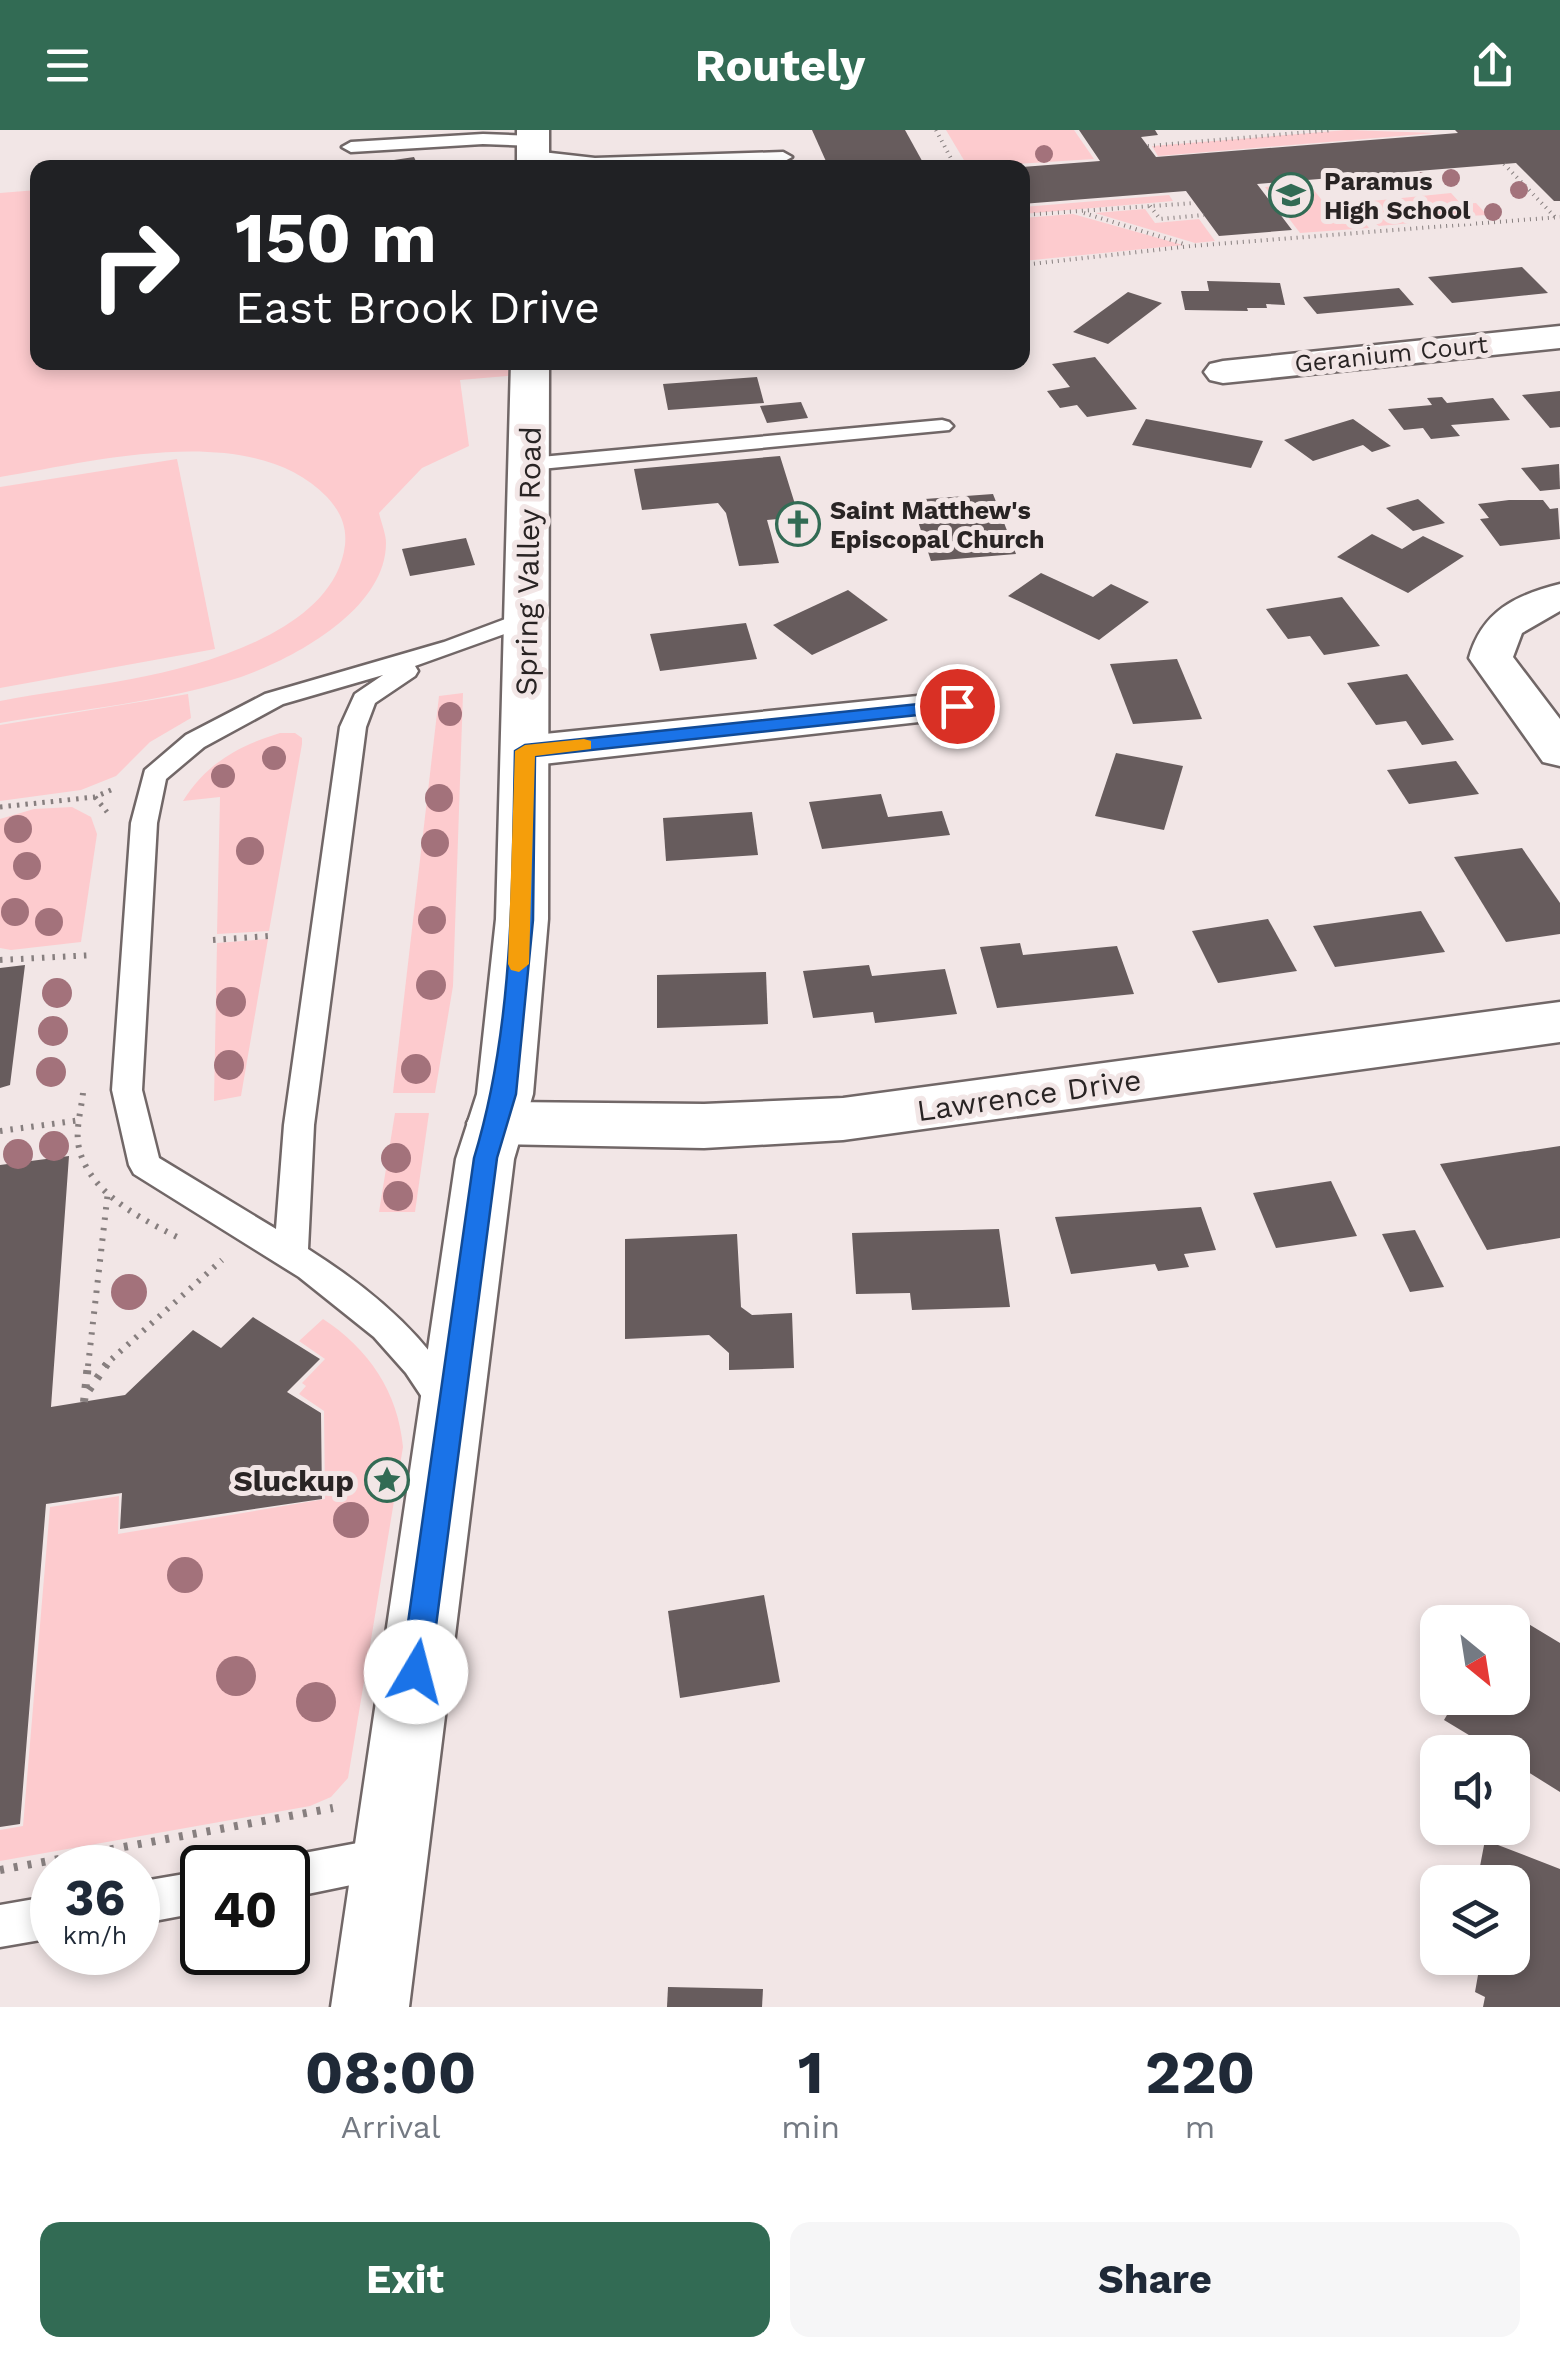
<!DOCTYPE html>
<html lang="en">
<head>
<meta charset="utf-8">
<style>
	:root { --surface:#fff; --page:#f6f6f7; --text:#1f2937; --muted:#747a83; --accent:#326b54 }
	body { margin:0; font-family:"Work Sans",sans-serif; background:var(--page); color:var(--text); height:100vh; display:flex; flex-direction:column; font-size:38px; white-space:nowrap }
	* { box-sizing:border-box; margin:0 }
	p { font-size:32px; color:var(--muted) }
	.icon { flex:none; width:55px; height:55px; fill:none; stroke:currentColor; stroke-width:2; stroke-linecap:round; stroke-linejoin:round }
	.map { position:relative; height:1877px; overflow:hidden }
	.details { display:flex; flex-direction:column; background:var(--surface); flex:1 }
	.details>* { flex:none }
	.guide { position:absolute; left:30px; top:30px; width:1000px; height:210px; border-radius:20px; box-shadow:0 5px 15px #0003; background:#202124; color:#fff; overflow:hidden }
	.needle { width:65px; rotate:150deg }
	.controls { position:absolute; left:1420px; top:1475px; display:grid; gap:20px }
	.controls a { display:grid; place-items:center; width:110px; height:110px; border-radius:20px; background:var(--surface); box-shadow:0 5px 15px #0003; font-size:50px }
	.speed { position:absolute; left:30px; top:1715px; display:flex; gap:20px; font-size:50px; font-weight:700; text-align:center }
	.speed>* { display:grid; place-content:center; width:130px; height:130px; border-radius:50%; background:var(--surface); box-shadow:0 5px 15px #0003; line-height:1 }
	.speed small { font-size:25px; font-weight:400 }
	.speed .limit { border:5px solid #111; border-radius:15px; background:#fff; color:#111 }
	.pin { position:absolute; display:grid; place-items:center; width:85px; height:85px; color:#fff; margin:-42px; border:5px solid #fff; border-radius:50%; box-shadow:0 2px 10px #0007 }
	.me { position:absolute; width:110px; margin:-55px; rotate:8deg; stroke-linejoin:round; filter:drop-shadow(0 0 8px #0008) }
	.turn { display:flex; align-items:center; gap:35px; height:210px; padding:0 40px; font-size:45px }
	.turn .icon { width:130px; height:130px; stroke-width:2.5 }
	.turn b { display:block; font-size:70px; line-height:85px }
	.eta { display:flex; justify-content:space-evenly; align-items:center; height:170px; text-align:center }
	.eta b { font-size:60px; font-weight:700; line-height:70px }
	.button { display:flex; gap:20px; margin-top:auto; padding:20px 40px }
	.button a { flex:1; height:115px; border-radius:20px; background:var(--accent); color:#fff; font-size:40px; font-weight:700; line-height:115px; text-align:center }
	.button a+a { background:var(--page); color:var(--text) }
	header { display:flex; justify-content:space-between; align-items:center; height:130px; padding:0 40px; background:var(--accent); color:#fff; font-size:45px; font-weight:700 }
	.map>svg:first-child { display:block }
</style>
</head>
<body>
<header><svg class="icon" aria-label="menu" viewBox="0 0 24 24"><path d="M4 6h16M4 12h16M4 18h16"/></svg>Routely<svg class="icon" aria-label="share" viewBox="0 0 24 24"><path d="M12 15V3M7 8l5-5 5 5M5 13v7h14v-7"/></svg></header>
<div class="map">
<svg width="1560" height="1877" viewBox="0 0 1560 1877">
	<rect width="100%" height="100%" fill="#f2e6e6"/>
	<g fill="#fdcbce">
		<path d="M946,0H1074L1094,29L968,37Z"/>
		<path d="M1347,0L1436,3L1158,26L1152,16Z"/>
		<path d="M1309,54L1325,74L1348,72L1369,98L1300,103L1265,57Z"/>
		<path d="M37,60L38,232L530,233V244L460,250L469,316L422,338L379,383C381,392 386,404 386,413C386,479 295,528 241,547C169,571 76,580 0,593V571C90,554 189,548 271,504C306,485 340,457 345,415C347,396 340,381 327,367C252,289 94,332 0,347V63Z"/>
		<path d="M1451,63L1461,74L1476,73L1487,85L1412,89L1411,93L1379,96L1365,86L1379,80L1372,71Z"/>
		<path d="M1169,65L1173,71L1023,84V77Z"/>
		<path d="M1145,79L1155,93L1199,89L1215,111L1195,113L1095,83Z"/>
		<path d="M1073,84L1183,115L1023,131V88Z"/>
		<path d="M177,329L215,519L0,558V357Z"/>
		<path d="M463,563L453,856L435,963H393L439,566Z"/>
		<path d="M188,564L191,588L150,612L116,646L81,660L0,671V595Z"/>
		<path d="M280,603H295L302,608V614L269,801L217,804L220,667L183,671C207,633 238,616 280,603Z"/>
		<path d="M72,677L91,687L97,704L81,812L11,820L0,818V689L34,679Z"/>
		<path d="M268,809L241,966L214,971L217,813Z"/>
		<path d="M395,983H429L415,1082H379Z"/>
		<path d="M323,1189C369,1219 398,1262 403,1317L348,1648L331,1667L310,1676L0,1731V1700L23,1696L50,1377L119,1366L118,1404L325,1369L324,1281L299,1264L306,1256L302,1253L325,1229L299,1211Z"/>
	</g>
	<g fill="#675c5d">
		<path d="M812,0H905L926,38H829Z"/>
		<path d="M1079,0H1155L1158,5L1141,7L1156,27L1458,3L1455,0H1560V71H1554L1516,33L1257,54L1292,100L1219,106L1186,61L1022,74V37L1100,31Z"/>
		<path d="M414,27L419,38H376L374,33Z"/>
		<path d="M1522,137L1548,163L1452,173L1428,147Z"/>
		<path d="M1207,151L1280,153L1285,175L1266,174L1267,178H1247L1248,181L1185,180L1181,161H1209Z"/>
		<path d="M1399,158L1414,175L1317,184L1303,167Z"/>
		<path d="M1128,162L1162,173L1108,214L1073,202Z"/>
		<path d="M1095,227L1137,279L1087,287L1077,275L1060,278L1047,261L1070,257L1052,234Z"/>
		<path d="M621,232H674V236L622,239Z"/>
		<path d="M757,247L764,273L668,280L663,254Z"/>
		<path d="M1560,261V297L1550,298L1522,265Z"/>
		<path d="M1442,267L1447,273L1493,268L1510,290L1451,295L1460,306L1431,309L1423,298L1404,300L1388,279L1432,275L1427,268Z"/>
		<path d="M801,272L808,288L767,293L760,276Z"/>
		<path d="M1146,289L1263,311L1251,338L1132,315Z"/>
		<path d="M1353,289L1391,316L1372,322L1363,315L1313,331L1284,310Z"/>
		<path d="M780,326L799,387L767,390L779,433L739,436L726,383L718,373L642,380L634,339Z"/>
		<path d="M1559,334L1560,359L1540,361L1521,338Z"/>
		<path d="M993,364L1016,424L931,431L911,370Z"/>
		<path d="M1418,369L1445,393L1413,401L1386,378Z"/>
		<path d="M1509,370H1543L1550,379L1558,378L1560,409L1500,416L1480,389L1489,388L1478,374Z"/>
		<path d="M1372,404L1402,419L1423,406L1464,426L1408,463L1337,427Z"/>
		<path d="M466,408L475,435L410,446L402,419Z"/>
		<path d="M1041,443L1093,467L1111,454L1149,472L1099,510L1008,466Z"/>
		<path d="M848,460L888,490L812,525L773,495Z"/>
		<path d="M1342,467L1380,516L1324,525L1310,506L1288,509L1266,479Z"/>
		<path d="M746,493L757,529L660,541L650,504Z"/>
		<path d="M1177,529L1202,589L1133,594L1110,534Z"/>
		<path d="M1407,544L1454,610L1422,615L1406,591L1376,595L1347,553Z"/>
		<path d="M1116,623L1183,636L1164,700L1095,686Z"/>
		<path d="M1456,631L1479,664L1409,674L1387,640Z"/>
		<path d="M881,664L888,687L942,681L950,705L822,719L809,672Z"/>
		<path d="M752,682L758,725L666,731L663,688Z"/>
		<path d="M1522,718L1560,773V804L1506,812L1454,727Z"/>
		<path d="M1421,781L1445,822L1335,837L1313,796Z"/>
		<path d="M1268,789L1297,841L1218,853L1192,801Z"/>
		<path d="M1020,813L1023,825L1117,816L1134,864L997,878L980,817Z"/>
		<path d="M25,835L10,955L0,958V838Z"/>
		<path d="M869,835L872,846L945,839L957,884L875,893L873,882L813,888L803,841Z"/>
		<path d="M766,842L768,894L657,898V845Z"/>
		<path d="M1560,1016V1108L1487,1120L1440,1034Z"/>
		<path d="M69,1026L51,1277L125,1265L193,1200L221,1218L253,1187L320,1229L287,1262L321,1283L322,1369L120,1399L122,1363L46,1374L20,1694L0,1697V1035Z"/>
		<path d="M1331,1051L1357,1106L1276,1118L1253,1063Z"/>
		<path d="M1201,1077L1216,1120L1184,1124L1189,1137L1158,1141L1155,1134L1071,1144L1055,1087Z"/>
		<path d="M999,1099L1010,1177L912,1180L910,1163L856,1164L852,1103Z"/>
		<path d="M1415,1100L1444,1157L1410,1162L1382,1104Z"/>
		<path d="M737,1104L741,1177L752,1185L792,1183L794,1238L729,1240V1223L709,1205L625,1209V1109Z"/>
		<path d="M764,1465L780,1552L680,1568L668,1481Z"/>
		<path d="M1507,1481L1560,1513V1662L1512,1632V1622H1497L1444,1590L1457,1568H1512V1492H1500Z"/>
		<path d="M1485,1710L1560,1739V1877H1483L1485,1867L1475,1862L1481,1828H1512V1752H1477Z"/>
		<path d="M668,1857L763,1859L762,1877H667Z"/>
	</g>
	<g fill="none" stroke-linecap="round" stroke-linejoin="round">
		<g stroke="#716767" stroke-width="5">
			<g id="service">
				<path d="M483,4L533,6L542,11L533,16L483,14L351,22L342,17L351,12Z"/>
				<path d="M533,21L595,28L783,22L792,27L783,32L588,38L527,30L524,26Z"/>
				<path d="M942,290L949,292L953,296L949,300L530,340L519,334L530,328Z"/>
				<path d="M527,481L535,483L539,488L535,493L415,536L418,541L415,546L375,573L366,597L314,995L308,1119C368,1157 432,1208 463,1274L458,1285L446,1289L434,1285L406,1243L374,1207L299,1147L134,1044L129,1035L112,960L131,693L145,640L186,605L265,564L444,512ZM383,545L355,564L340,597L284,995L276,1099L159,1028L142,960L157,693L166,649L204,617L283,574Z"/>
				<path d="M390,1707L404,1713L410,1727L404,1741L390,1747L288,1768V1738H271L273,1732L288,1726Z"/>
				<path d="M202,1741V1782L138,1794V1752Z"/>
				<path d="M52,1766V1808L0,1817V1775Z"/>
			</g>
		</g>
		<g stroke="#716767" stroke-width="5">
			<g id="minor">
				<path d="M1560,196V218L1223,253L1210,250L1204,242L1210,234L1223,231Z"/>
				<path d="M1560,454V481L1522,503L1513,527L1560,589V636L1543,632L1469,528C1482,481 1516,465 1560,454Z"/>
				<path d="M957,562L973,566L980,576L973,586L525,636L508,632L502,621L508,610L525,606Z"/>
				<path d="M1560,872V912L843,1010L704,1018L495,1014L475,1008L467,993L475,978L495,972L704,974L843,968Z"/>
			</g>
		</g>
		<g stroke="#716767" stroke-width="5">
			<g id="tertiary">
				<rect x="517" y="0" width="32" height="38"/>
				<path d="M511,232H549L548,789L533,964L514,1029L409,1877H331L456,1029L477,964L496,789Z"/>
			</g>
		</g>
		<g stroke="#877f7f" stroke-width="4" stroke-dasharray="1 5" stroke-linecap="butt">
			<path d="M936,0L956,38"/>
			<path d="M1148,16L1333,0"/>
			<path d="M1504,34L1555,87"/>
			<path d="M1150,76L1160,89L1204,85"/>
			<path d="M1084,83L1187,115"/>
			<path d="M1022,85L1195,73"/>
			<path d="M1022,135L1191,116L1560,87"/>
		</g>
		<g stroke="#877f7f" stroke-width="5" stroke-dasharray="2.5 6" stroke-linecap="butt">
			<path d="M95,667L107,682"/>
			<path d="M0,677L95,667L111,660"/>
		</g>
		<g stroke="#877f7f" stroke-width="6" stroke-dasharray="2.5 8" stroke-linecap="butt">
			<path d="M213,810L268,806"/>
			<path d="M0,830L94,825"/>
			<path d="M83,963C81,981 75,1001 79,1018C90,1065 144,1090 183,1110"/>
			<path d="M0,1001L81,990"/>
			<path d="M88,1236L108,1061"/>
			<path d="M104,1236L222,1130"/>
		</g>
		<g stroke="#877f7f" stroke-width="8" stroke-dasharray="4 10" stroke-linecap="butt">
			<path d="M89,1260L107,1234"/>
			<path d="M84,1272L88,1234"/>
			<path d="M0,1740L333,1678"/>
		</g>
		<use href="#service" fill="#fff" fill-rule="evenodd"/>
		<use href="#minor" fill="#fff" fill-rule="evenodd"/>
		<use href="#tertiary" fill="#fff" fill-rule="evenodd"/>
	</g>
	<g fill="#a3727b">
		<circle cx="1044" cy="24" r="9"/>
		<circle cx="1451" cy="48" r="9"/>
		<circle cx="1420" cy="51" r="9"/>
		<circle cx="1383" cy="55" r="9"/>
		<circle cx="1519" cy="60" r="9"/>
		<circle cx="1493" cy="82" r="9"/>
		<circle cx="450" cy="584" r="12"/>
		<circle cx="274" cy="628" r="12"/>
		<circle cx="223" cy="646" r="12"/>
		<circle cx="439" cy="668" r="14"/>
		<circle cx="18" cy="699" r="14"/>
		<circle cx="435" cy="713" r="14"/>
		<circle cx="250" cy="721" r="14"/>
		<circle cx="27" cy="736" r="14"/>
		<circle cx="15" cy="782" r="14"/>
		<circle cx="432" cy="790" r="14"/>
		<circle cx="49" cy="792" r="14"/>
		<circle cx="431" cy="855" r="15"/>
		<circle cx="57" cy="863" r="15"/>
		<circle cx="231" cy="872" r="15"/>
		<circle cx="53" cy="901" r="15"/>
		<circle cx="229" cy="935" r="15"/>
		<circle cx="416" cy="939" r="15"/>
		<circle cx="51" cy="942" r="15"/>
		<circle cx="54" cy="1016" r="15"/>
		<circle cx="18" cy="1024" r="15"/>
		<circle cx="396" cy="1028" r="15"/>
		<circle cx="398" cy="1066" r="15"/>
		<circle cx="129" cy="1162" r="18"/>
		<circle cx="351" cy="1390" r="18"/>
		<circle cx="185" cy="1445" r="18"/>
		<circle cx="236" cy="1546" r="20"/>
		<circle cx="316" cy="1572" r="20"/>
	</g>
	<path fill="#1a73e8" stroke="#114b97" stroke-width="2.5" d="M957,570L967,576L964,580L535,626L533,790L516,964L497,1028L430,1542L426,1551L416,1555L405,1551L401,1542L474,1028C514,897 512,757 515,621L525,615Z"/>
	<path fill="#f59e0b" d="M584,609L591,611V619L535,626L529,834L519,842L511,840L508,834L515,621L525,615Z"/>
	<defs>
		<g id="school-ring" transform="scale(2.25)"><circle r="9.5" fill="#f2e6e6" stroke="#326b54" stroke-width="1.5"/><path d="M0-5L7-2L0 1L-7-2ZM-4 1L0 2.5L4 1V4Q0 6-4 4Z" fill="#326b54"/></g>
		<g id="church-ring" transform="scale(2.25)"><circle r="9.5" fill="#f2e6e6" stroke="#326b54" stroke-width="1.5"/><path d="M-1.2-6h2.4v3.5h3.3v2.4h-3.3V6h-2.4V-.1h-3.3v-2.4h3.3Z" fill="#326b54"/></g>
		<g id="sight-ring" transform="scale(2.25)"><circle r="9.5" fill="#f2e6e6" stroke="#326b54" stroke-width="1.5"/><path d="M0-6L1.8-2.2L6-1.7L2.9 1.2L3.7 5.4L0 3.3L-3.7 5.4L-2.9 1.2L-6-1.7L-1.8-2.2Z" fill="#326b54"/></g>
	</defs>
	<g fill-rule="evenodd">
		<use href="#school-ring" x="1291" y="65"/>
		<use href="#church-ring" x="798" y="394"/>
		<use href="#sight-ring" x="387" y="1350"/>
	</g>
	<g text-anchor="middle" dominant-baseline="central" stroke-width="10" stroke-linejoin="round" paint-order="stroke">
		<g font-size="25" font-weight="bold" fill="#292424" stroke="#f2e6e6" text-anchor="start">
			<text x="1324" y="51">Paramus<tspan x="1324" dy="29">High School</tspan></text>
			<text x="830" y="380">Saint Matthew's<tspan x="830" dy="29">Episcopal Church</tspan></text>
		</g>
		<g font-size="25" fill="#292424" stroke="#f2e6e6">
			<text transform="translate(1391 224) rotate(-6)">Geranium Court</text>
		</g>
		<g font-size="30" fill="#292424" stroke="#f2e6e6">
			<text transform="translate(528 431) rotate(-89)">Spring Valley Road</text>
			<text transform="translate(1029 965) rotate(-8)">Lawrence Drive</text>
		</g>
		<g font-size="30" font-weight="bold" fill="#292424" stroke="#f2e6e6" text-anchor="end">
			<text x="354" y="1350">Sluckup</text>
		</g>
	</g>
</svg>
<div class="controls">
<a><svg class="needle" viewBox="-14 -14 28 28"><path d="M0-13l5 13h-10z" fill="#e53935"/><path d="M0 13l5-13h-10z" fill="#747a83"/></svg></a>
<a><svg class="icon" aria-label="sound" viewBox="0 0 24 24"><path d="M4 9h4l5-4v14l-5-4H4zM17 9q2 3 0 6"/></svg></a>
<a><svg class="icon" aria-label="layers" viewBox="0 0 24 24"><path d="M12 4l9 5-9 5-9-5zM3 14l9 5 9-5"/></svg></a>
</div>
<div class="speed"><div>36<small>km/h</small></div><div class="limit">40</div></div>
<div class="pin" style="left:957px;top:576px;background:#d93025"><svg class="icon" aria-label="arrive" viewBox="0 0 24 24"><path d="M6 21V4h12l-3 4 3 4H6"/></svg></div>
<svg class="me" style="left:416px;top:1542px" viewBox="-20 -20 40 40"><circle r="19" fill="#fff"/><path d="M0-13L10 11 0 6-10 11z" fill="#1a73e8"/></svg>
<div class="guide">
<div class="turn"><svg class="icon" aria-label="right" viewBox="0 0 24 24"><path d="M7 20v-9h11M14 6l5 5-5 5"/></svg><div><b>150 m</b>East Brook Drive</div></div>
</div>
</div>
<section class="details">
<div class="eta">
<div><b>08:00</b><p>Arrival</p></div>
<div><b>1</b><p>min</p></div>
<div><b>220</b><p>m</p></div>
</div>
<div class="button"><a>Exit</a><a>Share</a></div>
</section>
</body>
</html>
